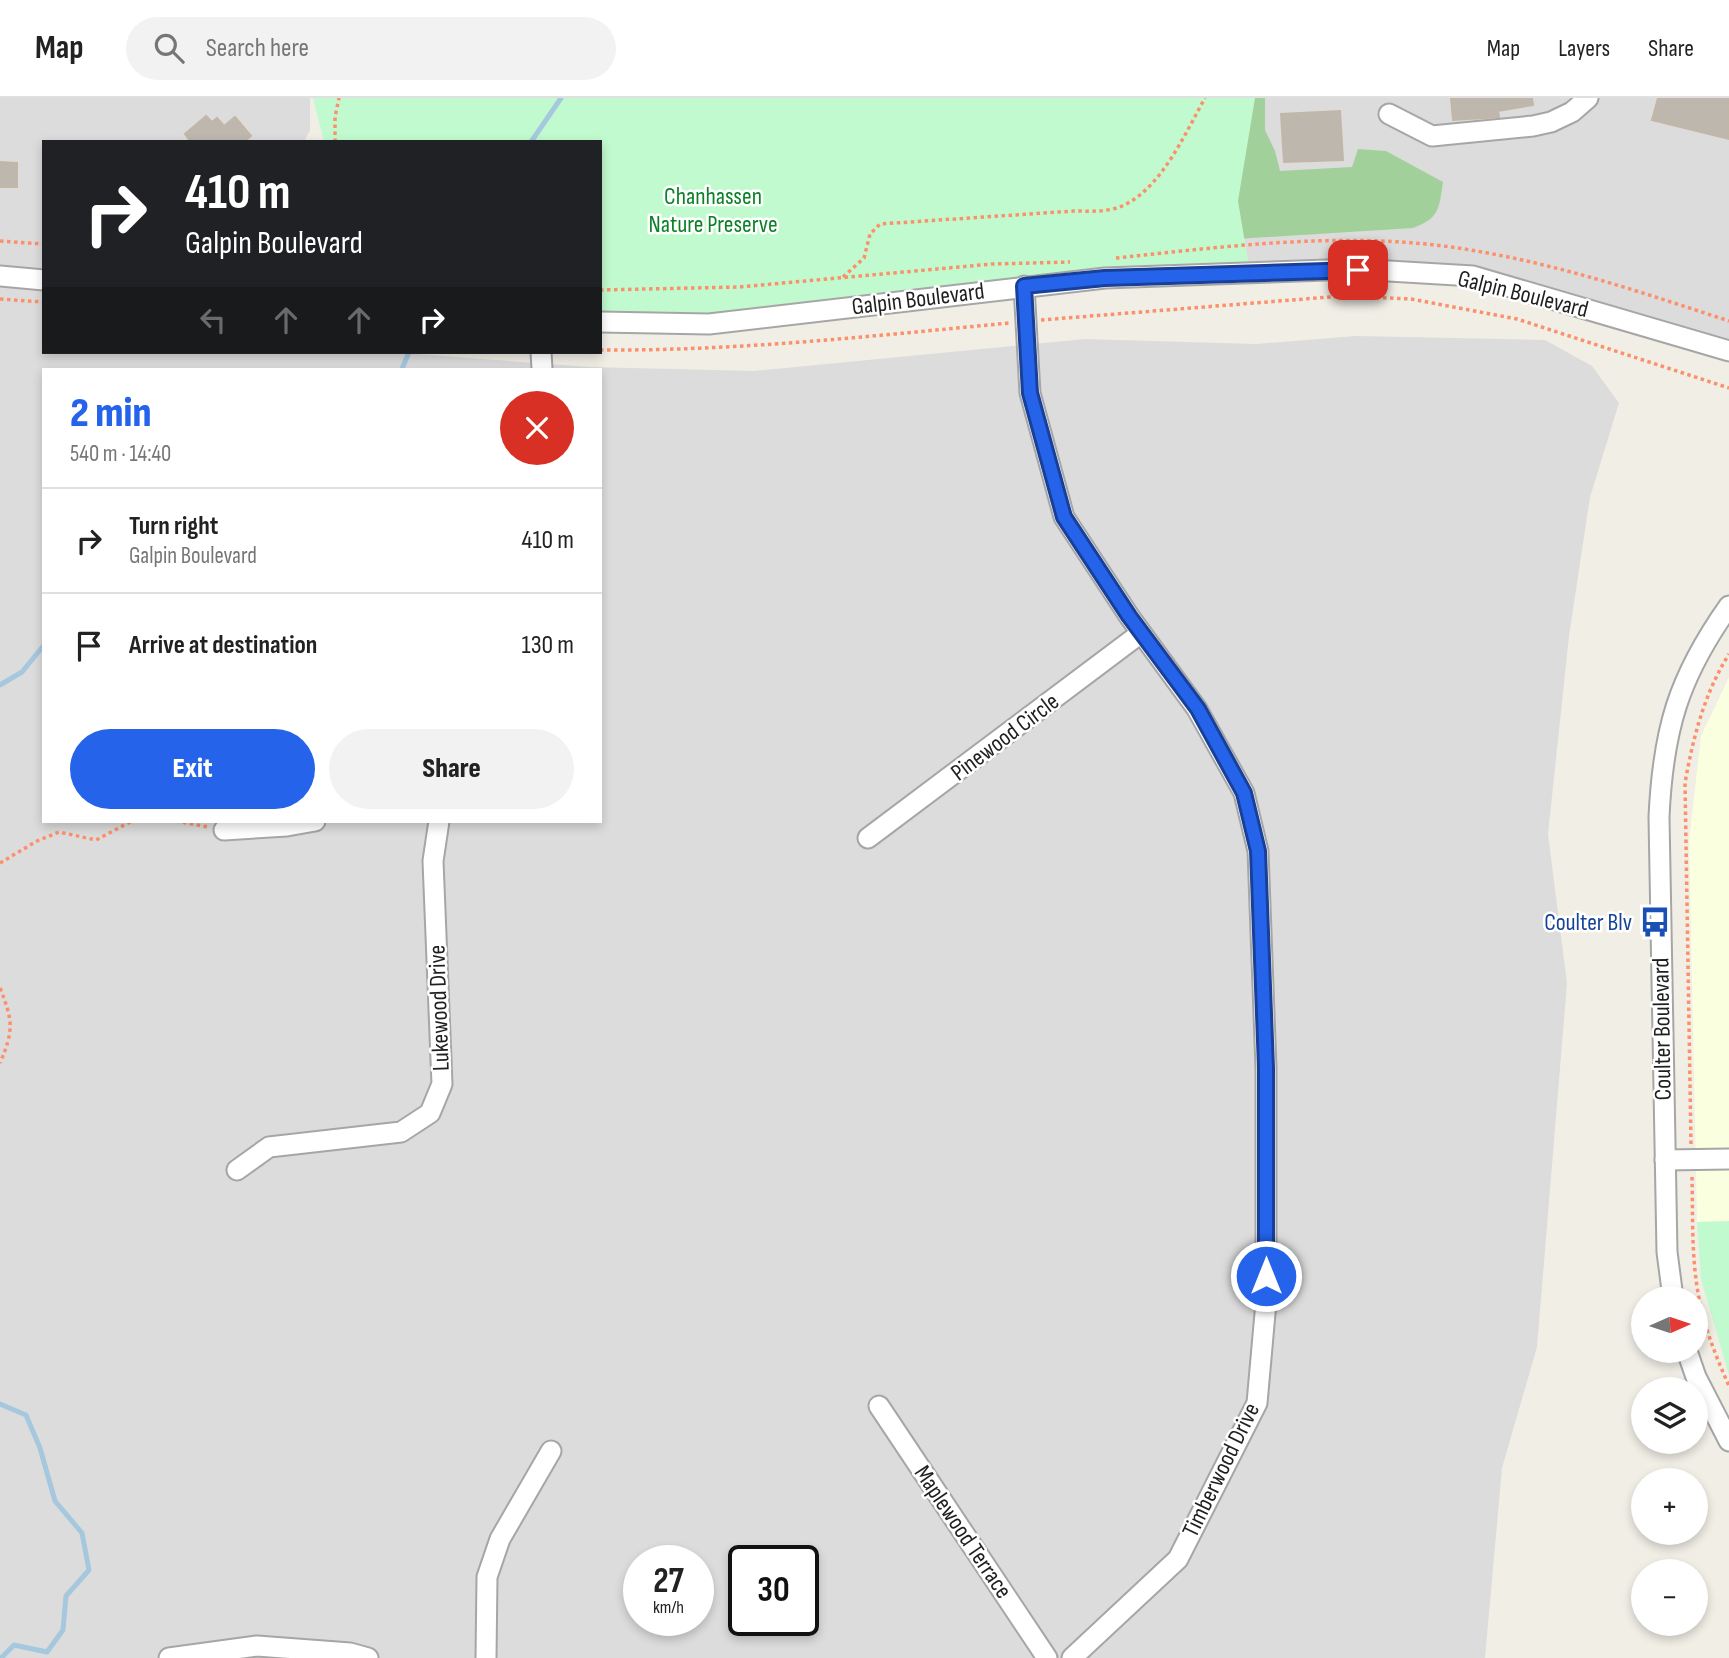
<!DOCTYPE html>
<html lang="en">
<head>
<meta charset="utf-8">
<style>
	:root { --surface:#fff; --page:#f2f2f2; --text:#222; --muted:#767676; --line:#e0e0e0; --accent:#2563eb }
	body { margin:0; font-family:"Sofia Sans Condensed",sans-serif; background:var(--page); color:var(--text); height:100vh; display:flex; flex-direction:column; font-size:26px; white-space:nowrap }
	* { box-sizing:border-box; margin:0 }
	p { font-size:23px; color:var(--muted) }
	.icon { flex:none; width:38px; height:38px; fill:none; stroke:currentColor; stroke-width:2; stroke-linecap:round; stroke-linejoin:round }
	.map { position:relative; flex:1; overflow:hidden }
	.side { position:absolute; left:42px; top:270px; width:560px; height:455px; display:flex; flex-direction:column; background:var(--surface); border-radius:0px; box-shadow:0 4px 10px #0003 }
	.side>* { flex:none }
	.guide { position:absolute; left:42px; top:42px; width:560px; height:214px; border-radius:0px; box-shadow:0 4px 10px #0003; background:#202124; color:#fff; overflow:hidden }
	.needle { width:46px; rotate:87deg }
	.controls { position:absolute; left:1631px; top:1188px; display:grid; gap:14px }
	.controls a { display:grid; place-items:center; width:77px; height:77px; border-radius:50%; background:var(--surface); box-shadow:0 4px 10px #0003; font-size:35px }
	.speed { position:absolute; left:623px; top:1447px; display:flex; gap:14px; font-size:35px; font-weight:700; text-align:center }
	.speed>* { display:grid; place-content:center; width:91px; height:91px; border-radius:50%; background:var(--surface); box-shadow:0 4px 10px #0003; line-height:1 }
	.speed small { font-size:18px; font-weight:400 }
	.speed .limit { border:4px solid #111; border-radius:10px; background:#fff; color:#111 }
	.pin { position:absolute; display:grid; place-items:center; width:60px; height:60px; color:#fff; margin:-30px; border-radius:14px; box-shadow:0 4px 10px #0006 }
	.me { position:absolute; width:77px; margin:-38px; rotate:0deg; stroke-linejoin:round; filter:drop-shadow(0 0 5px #0008) }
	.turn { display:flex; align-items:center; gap:24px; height:147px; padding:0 28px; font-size:32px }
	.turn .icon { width:91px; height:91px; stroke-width:2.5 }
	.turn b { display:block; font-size:49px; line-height:60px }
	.lanes { display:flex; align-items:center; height:66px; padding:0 28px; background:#0003; justify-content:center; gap:35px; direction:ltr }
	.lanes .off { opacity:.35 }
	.round { display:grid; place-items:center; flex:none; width:74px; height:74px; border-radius:37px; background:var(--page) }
	.summary { display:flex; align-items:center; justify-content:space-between; height:119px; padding:0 28px }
	h1 { font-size:42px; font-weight:800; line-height:52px; color:var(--accent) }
	.primary-button { display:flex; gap:14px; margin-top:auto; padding:14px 28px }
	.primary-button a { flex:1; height:80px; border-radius:42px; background:var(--accent); color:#fff; font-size:28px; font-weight:800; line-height:80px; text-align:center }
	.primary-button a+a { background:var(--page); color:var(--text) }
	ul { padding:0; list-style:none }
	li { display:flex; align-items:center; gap:21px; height:105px; padding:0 28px; border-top:2px solid var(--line) }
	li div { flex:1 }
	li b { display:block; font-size:26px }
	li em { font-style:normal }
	header { display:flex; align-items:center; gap:42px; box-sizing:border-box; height:98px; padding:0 35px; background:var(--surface); border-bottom:2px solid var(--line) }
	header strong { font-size:33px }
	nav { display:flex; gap:38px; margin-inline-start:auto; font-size:24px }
	.search { width:490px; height:63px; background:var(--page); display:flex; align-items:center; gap:18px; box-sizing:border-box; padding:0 24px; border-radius:38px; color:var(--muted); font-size:26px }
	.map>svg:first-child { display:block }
</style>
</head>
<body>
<header>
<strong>Map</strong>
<div class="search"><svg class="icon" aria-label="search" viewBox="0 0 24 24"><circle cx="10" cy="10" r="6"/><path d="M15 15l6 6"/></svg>Search here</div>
<nav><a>Map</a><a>Layers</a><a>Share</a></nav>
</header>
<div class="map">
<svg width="1729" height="1560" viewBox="0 0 1729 1560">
	<rect width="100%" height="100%" fill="#f0eee5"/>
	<g fill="#dddcdc" fill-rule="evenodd">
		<path d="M0,0H310V32L304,44H44V254H389L590,269L754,273L1085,241L1256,246L1356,238L1545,242L1592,268L1619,305L1590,399L1569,538L1548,736L1567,885L1548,1116L1537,1249L1502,1370L1485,1560H0ZM44,271H600V723H44ZM639,1463H698V1522H639ZM744,1463H803V1522H744Z"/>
		<path d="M1255,0H1729V255L1477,179L1250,175L1238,103Z"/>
	</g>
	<path fill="#faffdf" d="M1729,579V1123L1697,1124L1689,743L1701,638Z"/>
	<path fill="#a1d09a" d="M1218,0H1265V32L1275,53L1280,73L1352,69L1358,51L1386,53L1443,84C1439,110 1440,120 1413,130L1043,153Z"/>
	<g fill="#c2facf">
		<path d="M313,0H1255L1238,103L1250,175L709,226L600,224V44H324Z"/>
		<path d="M1729,1123V1277L1701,1181L1697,1124Z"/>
	</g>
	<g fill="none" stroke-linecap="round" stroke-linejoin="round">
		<g stroke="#a5c8de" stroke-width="5">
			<path d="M531,44L561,0"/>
			<path d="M402,271L409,254"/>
			<path d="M0,587L22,574L44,547"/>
			<path d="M0,1306L26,1317L40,1350L55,1403L82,1435L89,1472L66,1498L63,1532L47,1554L14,1547L1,1560"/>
		</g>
	</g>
	<g fill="#bdb7ae" stroke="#c2b7a7" stroke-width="2">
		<path d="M1451,0H1532L1533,7L1498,13L1499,19L1453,22Z"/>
		<path d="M1658,0H1729V41L1652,22Z"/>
		<path d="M1340,13L1343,62L1284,64L1281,16Z"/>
		<path d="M206,18L212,24L217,20L224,28L235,19L251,38L244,44H191L185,36Z"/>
		<path d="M0,64L17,65V89H0Z"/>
	</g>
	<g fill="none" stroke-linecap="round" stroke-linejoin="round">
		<g stroke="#a6a6a6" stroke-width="23">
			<g id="minor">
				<path d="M1389,16L1432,38L1533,28L1551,24L1572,14L1588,0"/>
				<path d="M0,178L44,182"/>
				<path d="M1024,188L1030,295L1064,419L1129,518L1197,611L1244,695L1258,753L1266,970V1204L1257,1305L1178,1461L1072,1560"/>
				<path d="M600,224L709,226L1105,180L1355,171L1473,178L1729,253"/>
				<path d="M541,254L542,271"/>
				<path d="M224,732L287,728L315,723"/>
				<path d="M868,740L1141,535"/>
				<path d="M1665,1062L1729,1061"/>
				<path d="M237,1072L269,1049L401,1034L430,1015L442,986L433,763L439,723"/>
				<path d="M1673,1200L1667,1154L1659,719C1663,632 1678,580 1729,508"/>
				<path d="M1687,1253L1696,1279L1729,1343"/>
				<path d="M879,1308L1047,1560"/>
				<path d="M169,1560L257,1548L350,1555L368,1560"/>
				<path d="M486,1560L487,1479L500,1441L551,1353"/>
			</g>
		</g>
		<g stroke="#fb906b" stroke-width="3.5" stroke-dasharray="3.5 3.5" stroke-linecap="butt">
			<path d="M335,44V19L339,0"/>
			<path d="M0,143L44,146"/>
			<path d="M1116,160C1221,149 1329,135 1435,147C1537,159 1632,191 1729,223"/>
			<path d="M843,179L864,160L870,136L880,126L1074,113C1092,113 1111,115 1128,105C1163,86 1186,34 1205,0"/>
			<path d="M600,192L739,189L992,166L1070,164"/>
			<path d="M0,201L44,204"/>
			<path d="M1041,222L1342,198L1411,201L1517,221L1729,290"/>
			<path d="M600,252C737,253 873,238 1009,225"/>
			<path d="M176,723L208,729"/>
			<path d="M0,765L37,743L59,734L96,742L132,723"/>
			<path d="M0,890C13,923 14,932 0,965"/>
			<path d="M1691,1046L1685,685C1693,640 1704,596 1729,556"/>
			<path d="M1692,1079C1693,1120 1691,1164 1700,1205C1706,1234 1717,1261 1729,1288"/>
		</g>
		<use href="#minor" stroke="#fff" stroke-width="19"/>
	</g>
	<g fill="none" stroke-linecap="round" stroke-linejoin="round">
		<g stroke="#184099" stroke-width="18">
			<path id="route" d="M1266,1178V970L1258,753L1244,695L1198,611L1129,518L1064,419L1030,295L1024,188L1105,180L1358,172"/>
		</g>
		<use href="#route" stroke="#2563eb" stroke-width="12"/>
	</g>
	<defs>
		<g id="bus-bare" transform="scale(2.415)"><path d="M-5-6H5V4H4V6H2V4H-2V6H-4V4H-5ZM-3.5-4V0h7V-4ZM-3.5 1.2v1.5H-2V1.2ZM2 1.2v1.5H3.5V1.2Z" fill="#1a4fb4" stroke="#fff" stroke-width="2.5" paint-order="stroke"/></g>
	</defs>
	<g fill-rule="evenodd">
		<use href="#bus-bare" x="1655" y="824"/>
	</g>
	<g text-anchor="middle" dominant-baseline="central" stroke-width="5" stroke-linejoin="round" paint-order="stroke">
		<g font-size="24" fill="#0b8026" stroke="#fff">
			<text x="713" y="98">Chanhassen<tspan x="713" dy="28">Nature Preserve</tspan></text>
		</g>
		<g font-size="24" fill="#1f1f1f" stroke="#fff">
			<text transform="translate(1523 196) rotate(14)">Galpin Boulevard</text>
			<text transform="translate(918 201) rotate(-7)">Galpin Boulevard</text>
			<text transform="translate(1005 639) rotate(-37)">Pinewood Circle</text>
			<text transform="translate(439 910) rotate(-92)">Lukewood Drive</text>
			<text transform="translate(1662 931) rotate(-91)">Coulter Boulevard</text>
			<text transform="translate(1221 1372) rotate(-64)">Timberwood Drive</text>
			<text transform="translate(963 1434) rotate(56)">Maplewood Terrace</text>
		</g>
		<g font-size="24" fill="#164399" stroke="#fff" text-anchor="end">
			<text x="1632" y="824">Coulter Blv</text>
		</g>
	</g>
</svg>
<div class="controls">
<a><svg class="needle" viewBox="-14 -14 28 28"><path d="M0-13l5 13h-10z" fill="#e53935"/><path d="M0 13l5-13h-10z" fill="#767676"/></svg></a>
<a><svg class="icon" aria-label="layers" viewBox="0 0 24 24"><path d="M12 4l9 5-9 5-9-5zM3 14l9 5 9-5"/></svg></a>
<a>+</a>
<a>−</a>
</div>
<div class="speed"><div>27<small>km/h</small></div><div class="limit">30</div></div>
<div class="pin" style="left:1358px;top:172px;background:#d93025"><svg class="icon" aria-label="arrive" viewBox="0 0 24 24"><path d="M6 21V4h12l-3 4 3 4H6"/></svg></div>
<svg class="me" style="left:1266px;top:1178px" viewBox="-20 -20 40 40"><circle r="17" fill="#2563eb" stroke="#fff" stroke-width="3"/><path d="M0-11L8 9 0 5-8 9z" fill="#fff"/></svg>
<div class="guide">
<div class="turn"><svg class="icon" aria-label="right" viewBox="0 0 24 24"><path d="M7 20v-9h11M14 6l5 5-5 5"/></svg><div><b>410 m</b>Galpin Boulevard</div></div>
<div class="lanes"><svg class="icon off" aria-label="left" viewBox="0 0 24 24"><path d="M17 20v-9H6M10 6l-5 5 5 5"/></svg><svg class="icon off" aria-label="ahead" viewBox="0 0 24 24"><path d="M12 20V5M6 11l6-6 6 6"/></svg><svg class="icon off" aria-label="ahead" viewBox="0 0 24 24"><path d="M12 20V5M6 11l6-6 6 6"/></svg><svg class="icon" aria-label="right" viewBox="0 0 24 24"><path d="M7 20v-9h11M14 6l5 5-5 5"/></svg></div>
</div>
<section class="side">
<div class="summary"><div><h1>2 min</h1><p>540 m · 14:40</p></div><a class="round" style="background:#d93025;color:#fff"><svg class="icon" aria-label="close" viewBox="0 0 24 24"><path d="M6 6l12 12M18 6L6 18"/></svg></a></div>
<ul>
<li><svg class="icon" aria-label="right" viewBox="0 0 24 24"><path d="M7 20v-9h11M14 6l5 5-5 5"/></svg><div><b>Turn right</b><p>Galpin Boulevard</p></div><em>410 m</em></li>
<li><svg class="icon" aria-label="arrive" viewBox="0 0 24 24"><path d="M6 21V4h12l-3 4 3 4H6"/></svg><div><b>Arrive at destination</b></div><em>130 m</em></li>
</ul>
<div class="primary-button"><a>Exit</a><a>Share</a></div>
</section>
</div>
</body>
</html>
